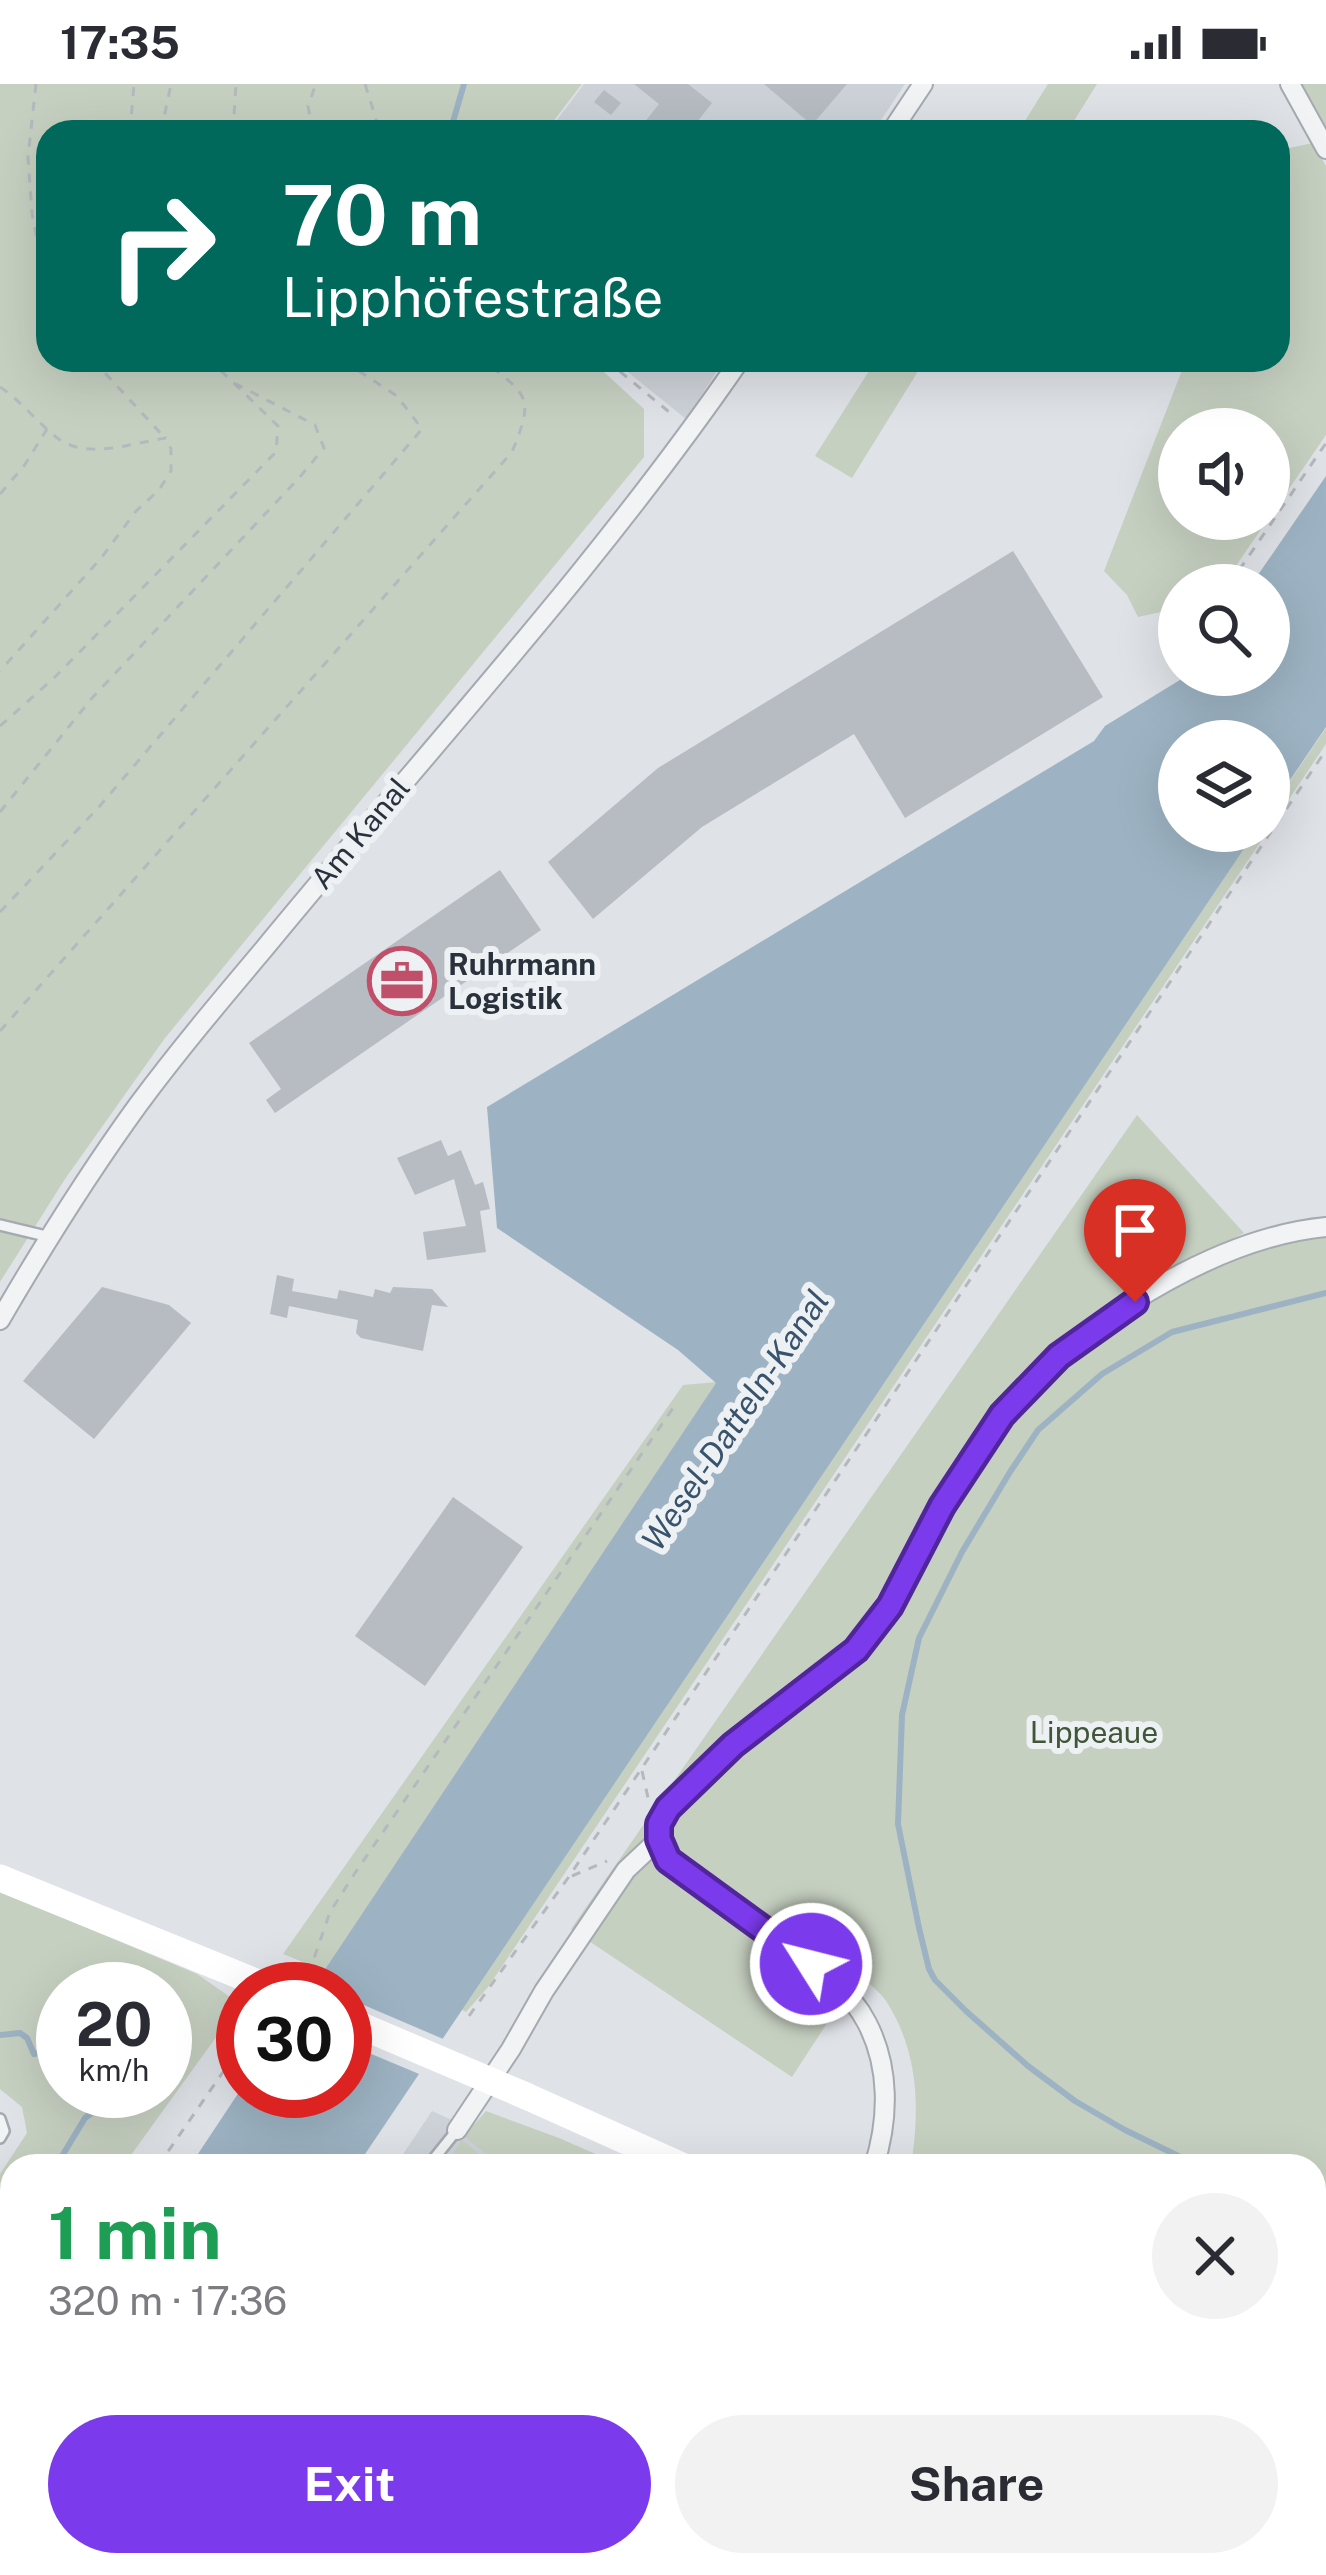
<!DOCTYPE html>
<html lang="en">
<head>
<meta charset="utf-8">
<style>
	:root { --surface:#fff; --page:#f2f2f3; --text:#2b2b33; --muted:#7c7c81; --accent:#7c3aed }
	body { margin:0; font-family:"Public Sans",sans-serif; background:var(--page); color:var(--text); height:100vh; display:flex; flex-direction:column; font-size:45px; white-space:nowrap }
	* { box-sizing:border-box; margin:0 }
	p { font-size:39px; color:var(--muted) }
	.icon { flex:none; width:66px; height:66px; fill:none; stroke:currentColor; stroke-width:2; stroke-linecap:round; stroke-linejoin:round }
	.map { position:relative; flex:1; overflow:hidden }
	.sheet { position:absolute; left:0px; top:2070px; width:1326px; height:423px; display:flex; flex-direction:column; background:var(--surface); border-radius:36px 36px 0 0; box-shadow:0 12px 48px #0002 }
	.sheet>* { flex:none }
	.hud { position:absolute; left:36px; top:36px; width:1254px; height:252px; border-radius:36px; box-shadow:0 12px 48px #0002; background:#00695c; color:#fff; overflow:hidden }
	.controls { position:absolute; left:1158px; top:324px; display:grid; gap:24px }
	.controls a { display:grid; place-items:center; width:132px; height:132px; border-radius:50%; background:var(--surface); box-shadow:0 12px 48px #0002; font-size:60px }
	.speed { position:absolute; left:36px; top:1878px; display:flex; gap:24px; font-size:60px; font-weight:700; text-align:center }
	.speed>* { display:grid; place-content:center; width:156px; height:156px; border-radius:50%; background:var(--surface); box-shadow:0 12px 48px #0002; line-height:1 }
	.speed small { font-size:30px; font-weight:400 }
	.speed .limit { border:18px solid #d22; background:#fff; color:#111 }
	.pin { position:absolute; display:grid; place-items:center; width:102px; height:102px; color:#fff; margin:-123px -51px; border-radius:50% 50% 50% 0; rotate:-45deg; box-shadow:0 0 12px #0007 }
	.pin .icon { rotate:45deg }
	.me { position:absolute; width:132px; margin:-66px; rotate:306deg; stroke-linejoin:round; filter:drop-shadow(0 0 9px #0008) }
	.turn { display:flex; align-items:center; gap:42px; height:252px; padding:0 48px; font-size:54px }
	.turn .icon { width:156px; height:156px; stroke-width:2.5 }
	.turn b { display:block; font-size:84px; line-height:102px }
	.round { display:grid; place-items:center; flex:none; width:126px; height:126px; border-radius:63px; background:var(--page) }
	.head { display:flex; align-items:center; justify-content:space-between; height:204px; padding:0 48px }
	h1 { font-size:72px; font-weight:700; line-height:90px; color:#1e9e55 }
	.primary-button { display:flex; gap:24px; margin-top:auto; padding:24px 48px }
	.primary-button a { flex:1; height:138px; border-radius:72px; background:var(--accent); color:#fff; font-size:48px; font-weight:700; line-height:138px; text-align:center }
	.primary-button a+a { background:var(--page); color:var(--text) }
	.status { display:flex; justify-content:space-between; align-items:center; height:84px; padding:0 60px; background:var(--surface); direction:ltr }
	.status svg { height:33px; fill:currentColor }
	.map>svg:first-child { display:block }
</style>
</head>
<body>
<div class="status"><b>17:35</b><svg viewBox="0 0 49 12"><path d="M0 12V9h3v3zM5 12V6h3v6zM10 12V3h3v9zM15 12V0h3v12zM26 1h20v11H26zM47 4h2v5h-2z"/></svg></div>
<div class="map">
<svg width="1326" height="2491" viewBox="0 0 1326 2491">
	<rect width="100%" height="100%" fill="#dfe2e7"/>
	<g fill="#cdd2d8">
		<path d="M584,0H905L873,48H548Z"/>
		<path d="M613,276H724L686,335Z"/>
		<path d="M432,2027L554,2082H395Z"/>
	</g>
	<g fill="#c6d0c1" fill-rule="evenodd">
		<path d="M0,0H582L545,48H48V276H591L644,325V373L165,954L65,1095L0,1198Z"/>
		<path d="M1048,0H1097L1067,48H1018Z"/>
		<path d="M1299,0H1326V50Z"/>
		<path d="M1313,59L1326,82V351L1269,434V345H1179V435H1268L1223,501H1179V539L1173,543L1161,528L1138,533L1127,511L1104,487L1186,276H1278V72L1280,66Z"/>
		<path d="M876,276H925L852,394L815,372Z"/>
		<path d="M1326,644V660L1269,745V728Z"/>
		<path d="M1256,747H1268L488,1903L466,1928L462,1926Z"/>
		<path d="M1137,1031L1244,1149C1165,1190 1084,1231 1022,1295C956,1364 912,1453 865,1534L873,1557L1008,1324L1172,1192L1326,1144V2174L1314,2137V2082H911C920,2025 919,1968 886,1917C879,1907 868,1899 859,1890L792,1993L571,1845Z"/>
		<path d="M717,1298L325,1887L283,1870L683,1301Z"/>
		<path d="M0,1807L197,1890L240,1920L123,2082H12V2236L0,2252V2090L27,2049L22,2023L0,2005ZM63,1905H165V2007H63Z"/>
		<path d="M486,2027L559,2054L623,2082H501L464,2052Z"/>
		<path d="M462,2056L494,2082H444Z"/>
		<path d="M1326,2281V2440L1314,2428V2292Z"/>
		<path d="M223,2481H1134L1146,2491H218Z"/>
		<path d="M1148,2481H1249L1261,2491H1160Z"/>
	</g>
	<g fill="#9db3c3">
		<path d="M1326,392V643L1269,727V657H1179V747H1256L357,2082H190L243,2002V2007H345V1905H312L716,1299L678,1266L497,1144L487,1023L1094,657L1105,642L1188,591H1269V501H1251Z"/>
		<path d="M12,2349V2481H88L81,2491H0V2367Z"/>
	</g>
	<path fill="#dfe2e7" d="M345,1913L448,1957L424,1992L345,1959Z"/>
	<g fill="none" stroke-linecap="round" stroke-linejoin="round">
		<g stroke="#9db3c3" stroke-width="6">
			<path d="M450,48L464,0"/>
			<path d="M0,1951L20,1949L27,1954L34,1970L63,1963"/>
			<path d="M56,2082L85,2034L106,2018L114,2007"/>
			<path d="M1199,2082L1125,2046L1075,2017L1028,1982L966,1927L935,1896L929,1885L919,1844L898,1740L902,1631L919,1554L962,1468L1010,1388L1038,1346L1102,1290L1172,1248L1326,1209"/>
			<path d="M0,2169L12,2150"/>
			<path d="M1314,2176L1326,2185"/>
		</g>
	</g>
	<g fill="#b7bcc3">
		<path d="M634,0H688L712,19L689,48H637L659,20Z"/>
		<path d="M764,0H847L812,41Z"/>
		<path d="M604,6L621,19L611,31L594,18Z"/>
		<path d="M1013,467L1103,613L905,734L854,650L702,743L593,835L548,778L658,684Z"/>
		<path d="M500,786L541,846L275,1029L266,1016L281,1005L249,959Z"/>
		<path d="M441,1056L448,1072L461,1066L475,1101L483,1098L490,1125L480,1127L486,1168L427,1176L423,1148L466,1142L454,1095L415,1111L397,1074Z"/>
		<path d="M277,1191L294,1195L292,1207L337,1215L339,1206L373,1213L375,1205L390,1209L393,1203L432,1205L448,1223L432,1221L423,1267L361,1254L356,1249L358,1236L289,1222L287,1234L270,1230Z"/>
		<path d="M102,1203L169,1221L191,1239L94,1355L23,1297Z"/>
		<path d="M453,1413L523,1463L425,1602L355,1552Z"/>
	</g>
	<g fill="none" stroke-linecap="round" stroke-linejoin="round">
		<g stroke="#a5aab0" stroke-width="14">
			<g id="service">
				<path d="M0,1141L50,1153"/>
				<path d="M0,2035L4,2047L0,2054"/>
				<path d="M428,2082L457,2046"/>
				<path d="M1142,2481L1152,2491"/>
				<path d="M147,2491L153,2481"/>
				<path d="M179,2491L180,2481"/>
				<path d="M211,2491L216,2481"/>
			</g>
		</g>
		<g stroke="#a5aab0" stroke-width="22">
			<g id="minor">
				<path d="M1290,0L1326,65"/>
				<path d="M891,48L923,0"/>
				<path d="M0,1236C43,1162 88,1090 138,1021C178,967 221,916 264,865C424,670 597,484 740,276"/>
				<path d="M457,2046L511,1965L544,1907L626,1786L659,1755"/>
				<path d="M874,2082C889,2035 890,1983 867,1939C847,1899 800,1872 765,1847C733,1823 701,1799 668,1776C663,1765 656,1754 659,1741C661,1730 672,1720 679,1712C703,1685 732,1659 761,1638C795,1613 834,1591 862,1560C899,1519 917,1464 945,1417C970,1376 997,1334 1031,1299C1103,1226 1223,1153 1326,1143"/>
			</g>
		</g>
		<g stroke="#b5b9be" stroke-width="3" stroke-dasharray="9 9" stroke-linecap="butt">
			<path d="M36,0L28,73L32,130L48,210"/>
			<path d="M365,0L380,48"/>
			<path d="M130,48L134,0"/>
			<path d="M161,48L171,0"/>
			<path d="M233,48L236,0"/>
			<path d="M313,48L308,22L316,0"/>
			<path d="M93,276L165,354"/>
			<path d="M606,276L674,332"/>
			<path d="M0,303C21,317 36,337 56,353C86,377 131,359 166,354L171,365V387L159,406L136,427L102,473L0,587"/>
			<path d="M0,410L24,382L47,345"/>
			<path d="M1229,501L1326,359"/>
			<path d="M0,642L55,593L276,368L278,342L210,276"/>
			<path d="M0,728L92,614L299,394L324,364L315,341L236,300"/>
			<path d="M0,828L98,724L422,345L397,312L342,276"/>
			<path d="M0,947L512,368C535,312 528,312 483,276"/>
			<path d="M642,1687L649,1718"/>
			<path d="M572,1792L607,1777"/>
			<path d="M297,1905L313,1877L330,1828L355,1789L673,1324"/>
			<path d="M469,1932L568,1794L1326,666"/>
			<path d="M158,2082L223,1988L243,1968"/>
			<path d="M0,2315L12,2297"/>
		</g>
		<use href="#service" stroke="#f1f3f5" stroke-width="9"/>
		<use href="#minor" stroke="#f1f3f5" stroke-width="18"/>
		<g stroke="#fff" stroke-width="27">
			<path d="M0,1794L273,1905"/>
			<path d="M526,2012L682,2082"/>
			<path d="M1282,2481L1293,2491"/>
		</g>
		<path stroke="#fff" stroke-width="27" d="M345,1935L526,2012"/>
	</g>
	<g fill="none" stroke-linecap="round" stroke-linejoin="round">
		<g stroke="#51269a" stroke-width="30">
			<path id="route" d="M811,1880L668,1776L659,1755V1740L668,1724L733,1661L856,1566L890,1522L942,1422L1002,1331L1059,1272L1135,1218"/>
		</g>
		<use href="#route" stroke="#7c3aed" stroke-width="21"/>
	</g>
	<defs>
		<g id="office-ring" transform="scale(3.45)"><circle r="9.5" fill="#eef1f4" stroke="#c0506a" stroke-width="1.5"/><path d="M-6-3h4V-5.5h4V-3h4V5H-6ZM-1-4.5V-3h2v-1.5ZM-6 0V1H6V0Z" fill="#c0506a"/></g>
	</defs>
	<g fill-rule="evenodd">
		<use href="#office-ring" x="402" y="897"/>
	</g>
	<g text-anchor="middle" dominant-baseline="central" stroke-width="12" stroke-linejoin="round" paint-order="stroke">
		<g font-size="30" fill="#29323c" stroke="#eef1f4">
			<text transform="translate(360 749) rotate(-50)">Am Kanal</text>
		</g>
		<g font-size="30" font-weight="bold" fill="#29323c" stroke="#eef1f4" text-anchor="start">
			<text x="448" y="880">Ruhrmann<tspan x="448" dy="34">Logistik</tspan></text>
		</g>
		<g font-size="30" fill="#405638" stroke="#eef1f4">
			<text x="1094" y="1648">Lippeaue</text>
		</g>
		<g font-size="33" font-style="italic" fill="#38536c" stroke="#eef1f4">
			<text transform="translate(735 1336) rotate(-56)">Wesel-Datteln-Kanal</text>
		</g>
	</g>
</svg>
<div class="controls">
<a><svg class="icon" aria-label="sound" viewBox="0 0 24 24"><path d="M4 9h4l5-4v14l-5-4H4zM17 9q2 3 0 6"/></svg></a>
<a><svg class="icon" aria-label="search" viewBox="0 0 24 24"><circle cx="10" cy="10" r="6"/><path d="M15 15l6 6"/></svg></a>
<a><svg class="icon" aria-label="layers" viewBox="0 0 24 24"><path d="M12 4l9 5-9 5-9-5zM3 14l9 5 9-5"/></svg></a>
</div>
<div class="speed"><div>20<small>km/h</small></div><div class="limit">30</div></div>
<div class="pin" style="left:1135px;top:1218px;background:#d93025"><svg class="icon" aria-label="arrive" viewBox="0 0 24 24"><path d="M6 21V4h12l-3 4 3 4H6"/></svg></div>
<svg class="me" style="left:811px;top:1880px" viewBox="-20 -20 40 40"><circle r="17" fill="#7c3aed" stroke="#fff" stroke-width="3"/><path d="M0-11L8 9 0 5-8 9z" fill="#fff"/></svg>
<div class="hud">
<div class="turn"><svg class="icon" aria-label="right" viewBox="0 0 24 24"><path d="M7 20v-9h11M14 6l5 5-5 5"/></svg><div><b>70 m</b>Lipphöfestraße</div></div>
</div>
<section class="sheet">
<div class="head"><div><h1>1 min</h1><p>320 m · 17:36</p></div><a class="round"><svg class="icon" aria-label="close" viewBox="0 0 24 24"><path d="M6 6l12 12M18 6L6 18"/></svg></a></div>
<div class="primary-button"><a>Exit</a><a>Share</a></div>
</section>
</div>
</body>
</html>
